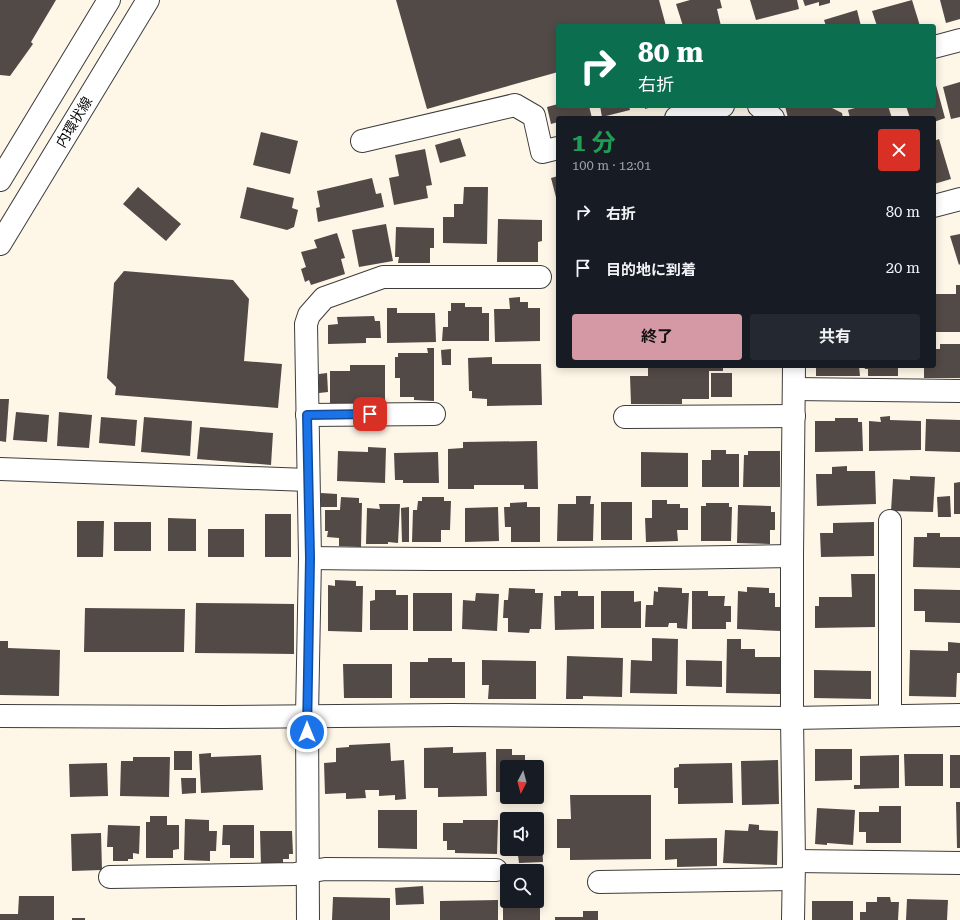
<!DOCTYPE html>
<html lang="ja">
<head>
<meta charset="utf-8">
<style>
	:root { --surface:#171b24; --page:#242831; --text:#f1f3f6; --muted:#9ea1a6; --accent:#d499a5 }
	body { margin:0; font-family:"Roboto Serif","Noto Sans JP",serif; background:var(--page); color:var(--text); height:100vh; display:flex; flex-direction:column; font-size:15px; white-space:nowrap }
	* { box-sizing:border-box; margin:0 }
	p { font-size:13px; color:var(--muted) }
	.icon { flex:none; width:22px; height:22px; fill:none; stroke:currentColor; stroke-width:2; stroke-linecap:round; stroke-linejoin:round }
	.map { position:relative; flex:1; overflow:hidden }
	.details { position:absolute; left:556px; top:116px; width:380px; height:252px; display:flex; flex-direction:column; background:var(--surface); border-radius:4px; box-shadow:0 2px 10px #0003 }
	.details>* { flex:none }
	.guide { position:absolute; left:556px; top:24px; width:380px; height:84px; border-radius:4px; box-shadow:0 2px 10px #0003; background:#0b6e4f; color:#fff; overflow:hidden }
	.needle { width:26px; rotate:186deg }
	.fabs { position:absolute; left:500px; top:760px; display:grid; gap:8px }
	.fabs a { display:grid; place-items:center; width:44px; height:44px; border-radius:4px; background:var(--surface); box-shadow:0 2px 10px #0003; font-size:20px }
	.pin { position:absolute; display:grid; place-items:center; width:34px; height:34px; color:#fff; margin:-17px; border-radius:8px; box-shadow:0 2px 6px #0006 }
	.me { position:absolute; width:44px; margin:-22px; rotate:0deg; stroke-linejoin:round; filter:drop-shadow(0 0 3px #0008) }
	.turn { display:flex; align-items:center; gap:14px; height:84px; padding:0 16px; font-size:18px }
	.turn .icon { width:52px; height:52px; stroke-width:2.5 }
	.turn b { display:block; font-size:28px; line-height:34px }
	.round { display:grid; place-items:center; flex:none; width:42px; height:42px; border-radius:4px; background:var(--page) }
	.headline { display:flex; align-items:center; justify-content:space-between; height:68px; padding:0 16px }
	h1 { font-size:24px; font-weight:700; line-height:30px; color:#1e9e55 }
	.primary-button { display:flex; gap:8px; margin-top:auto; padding:8px 16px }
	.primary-button a { flex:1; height:46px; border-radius:4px; background:var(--accent); color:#111; font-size:16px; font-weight:700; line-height:46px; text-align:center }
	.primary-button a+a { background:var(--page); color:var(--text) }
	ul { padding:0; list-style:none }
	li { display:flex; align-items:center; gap:12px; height:56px; padding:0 16px }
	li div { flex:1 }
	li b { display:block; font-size:15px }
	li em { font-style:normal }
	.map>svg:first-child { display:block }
</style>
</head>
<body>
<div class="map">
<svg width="960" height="920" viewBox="0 0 960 920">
	<rect width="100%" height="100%" fill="#fef7e8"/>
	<g fill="#524a47">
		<path d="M0,0H56L31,42L33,44L10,76L0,75Z"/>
		<path d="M396,0H659L666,26H558V72L427,109Z"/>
		<path d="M690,0H720L722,8L717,9L721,26H683L676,4Z"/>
		<path d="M750,0H797L799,9L756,20Z"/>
		<path d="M803,0H830V3L819,6V2L805,6Z"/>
		<path d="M912,0L920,26H877L872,11Z"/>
		<path d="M940,0H960V19L946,23Z"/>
		<path d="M857,10L861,26H826L824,20Z"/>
		<path d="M960,82V117L951,119L943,87Z"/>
		<path d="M936,85L945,118L934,122V118H910L906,106H934V86Z"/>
		<path d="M558,104V106H589L592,118H558V122L551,124L547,107Z"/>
		<path d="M600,106H629L630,110L602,117Z"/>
		<path d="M645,106H655L645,109Z"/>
		<path d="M785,106H828L842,113L843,118H788Z"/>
		<path d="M862,106H888L892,118H850L848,110Z"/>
		<path d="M261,132L298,141L290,174L253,165Z"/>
		<path d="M460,138L466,156L440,163L435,145Z"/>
		<path d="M939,139L951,179L934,184V141Z"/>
		<path d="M425,149L432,185L426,186L428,198L394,205L389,178L399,176L395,155Z"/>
		<path d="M558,176V201H557L551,178Z"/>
		<path d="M372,178L376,194L381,193L384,207L318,222L316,208L320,207L317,191Z"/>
		<path d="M138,187L181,224L166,241L123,204Z"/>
		<path d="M247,187L294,198L292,208L298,210L294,227L287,230L240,218Z"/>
		<path d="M464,187H488L487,244L443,243V217H454V204H463Z"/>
		<path d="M498,219L542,220V241L538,242V262H497Z"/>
		<path d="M386,224L393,261L359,267L352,230Z"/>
		<path d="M396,227L434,228V248H430V263H398L399,257H395Z"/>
		<path d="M337,233L345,258L341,259L345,274L311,285L309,280L305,282L301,269L306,267L301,252L317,248L314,240Z"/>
		<path d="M960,234V264L959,265L950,236Z"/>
		<path d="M124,271L233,280L249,299L244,361L282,364L278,408L115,395L116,387L107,378L114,283Z"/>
		<path d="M956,285H960V332H934V294H956Z"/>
		<path d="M520,297V302H528V308H540V341L495,342L494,309H510L509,298Z"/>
		<path d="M451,303H465V307H482V313H489V341H442L443,327H448V311H451Z"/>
		<path d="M387,308H397V313H435L436,342L387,343Z"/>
		<rect x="556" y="311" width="2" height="31"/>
		<path d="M374,316L375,321H380L381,338H366V343L328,344V325L338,324L337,317Z"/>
		<path d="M940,344H960V378H924V366H934V349H940Z"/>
		<path d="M427,348H434V401L414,400V397H400V378H395V357H398V353H428Z"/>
		<path d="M451,349V365H442L441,350Z"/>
		<path d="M492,357V364H541L542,405L487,406V399L472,398V391H469L468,358Z"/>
		<path d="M350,365H385V404L330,403V371H350Z"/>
		<path d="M648,366H723V371H709V399H682V404H631L630,376H648Z"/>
		<path d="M816,366H859L860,376H816Z"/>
		<path d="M864,366H898V376H868V369H865Z"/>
		<path d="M327,373L328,392L319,393V374Z"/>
		<rect x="711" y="373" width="21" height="24"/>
		<path d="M0,399H9L6,442L0,441Z"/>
		<path d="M16,412L49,415L47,442L13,440Z"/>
		<path d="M59,412L92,415L89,448L57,446Z"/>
		<path d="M890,416V420L921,421V450L869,451V421L881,422L880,417Z"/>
		<path d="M101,417L137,420L135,446L99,443Z"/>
		<path d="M144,417L192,421L190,456L141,452Z"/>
		<path d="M835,418H858V422H862L863,451L815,452V421H835Z"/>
		<path d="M926,419L960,420V452L925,451Z"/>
		<path d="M200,427L273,433L271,465L197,459Z"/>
		<path d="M537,441L538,489H524V485H474V489H448V449L463,448V442Z"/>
		<path d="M368,447L386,448L385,483L337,481L338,451L368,452Z"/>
		<path d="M711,450H726V454H739V487H702V460H711Z"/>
		<path d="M748,451H780V487H743L744,455H748Z"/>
		<path d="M438,452L439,483H403V480H395L394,453Z"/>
		<path d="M641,452L688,453V487H641Z"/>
		<path d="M847,466V471H875L876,504L817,506L816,474H832V467Z"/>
		<path d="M910,476L935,477L933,512L891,511L893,479L910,480Z"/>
		<path d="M960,482V514H954V483Z"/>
		<path d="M321,493L337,494V507H321Z"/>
		<path d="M576,496H591L590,504H594L593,541H557L558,504H576Z"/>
		<path d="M950,496L951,517H938L937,497Z"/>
		<path d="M341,497L359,498V503H362L361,547L339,546V538L327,537L328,531H325V510H340Z"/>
		<path d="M422,497H444V501H451L450,530H441V542H412L413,510H417L418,501H422Z"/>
		<path d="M652,500H667V504H680V508H688V530H677L678,541L646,542L645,518H652Z"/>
		<path d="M527,502V507H540V542H511V527H505L504,507H510V503Z"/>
		<rect x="601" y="502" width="31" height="38"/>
		<path d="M706,503H729V507H732L731,541H701V506H706Z"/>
		<path d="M379,504H400L398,543L388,542V544H366L367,508L380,509Z"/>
		<path d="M738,505L771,506V512H775V530H770V544L737,543Z"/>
		<path d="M409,507V542H402L401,508Z"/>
		<path d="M498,507L499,541L465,542V508Z"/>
		<rect x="265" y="514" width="26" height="43"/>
		<path d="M168,518L196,519V551H168Z"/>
		<path d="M77,521H104L103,557H77Z"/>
		<rect x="114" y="522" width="37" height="29"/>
		<path d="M874,522V556L821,557L820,533H833V523Z"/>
		<rect x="208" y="529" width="36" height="28"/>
		<path d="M927,533H940V537H960V568L913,567L914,537H927Z"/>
		<path d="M851,574H875V627L815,628V606H819V597H852Z"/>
		<path d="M335,580L356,581V586H363L362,632L328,631V585L335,586Z"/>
		<path d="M658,587L682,588V593H689L687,629L677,628V623H669L668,627H645L646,605H653L654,591L658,592Z"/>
		<path d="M747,587L769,588V593H775V607H782L781,631L737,629L738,591L747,592Z"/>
		<path d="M509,588L535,589V593H543L541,629H530L529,633L508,632V618H503L504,600H508Z"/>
		<path d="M914,589L960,590V623L925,622V611H914Z"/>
		<path d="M375,590H396V595H408V630H370V601L375,600Z"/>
		<path d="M561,591H578V596H594V629L555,630L554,596H561Z"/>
		<path d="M601,591H634V602L641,601V628H601Z"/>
		<path d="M692,591H708V596H725L724,606H731V622H726V629H692Z"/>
		<rect x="413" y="593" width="39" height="38"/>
		<path d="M476,593L499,594L497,631L462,629L463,600L475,601Z"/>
		<path d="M196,603L294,604V654L195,653Z"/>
		<path d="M85,608L185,609L184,652H84Z"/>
		<path d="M652,638L678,639L677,694L630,693L631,660L652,661Z"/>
		<path d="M727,639H741V649H755V657H781L780,694L726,693Z"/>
		<path d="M0,641H8V648L60,650L59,696L0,695Z"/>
		<path d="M948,642L960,643V673H957L956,697L909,696L910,650L948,651Z"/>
		<path d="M567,656L623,658L622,697L583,696V699H566Z"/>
		<path d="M428,658H452V662H465V698H410V662H428Z"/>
		<path d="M482,660L536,661V699H488L489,685H482Z"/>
		<path d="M686,660L722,661V687L686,686Z"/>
		<path d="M343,664H392V698H344Z"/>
		<path d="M814,670L871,671V699L814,698Z"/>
		<path d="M390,743L391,761L404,760L406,799L395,800V795L379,796V790H365L366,798L346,799V793L325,794L324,763L336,762V748L349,747V745Z"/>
		<path d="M453,747V753L486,752L487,796L438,797V788H424V748Z"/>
		<path d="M496,749H512V755H525V760H541L540,792H537V767H507V792H496Z"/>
		<path d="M815,749H852V780L815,781Z"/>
		<rect x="174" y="751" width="18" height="19"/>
		<path d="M211,753V757L261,755L263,790L201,793L199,754Z"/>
		<path d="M904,754H943V786H905Z"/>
		<path d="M899,755V788L854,789V785H860V756Z"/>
		<rect x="950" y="755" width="10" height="33"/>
		<path d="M133,757H170L169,797L120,796L121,761H133Z"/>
		<path d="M778,760L779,804L742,805L741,761Z"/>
		<path d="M107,763L108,796L70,797L69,764Z"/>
		<path d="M732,763L733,803L678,804V788H674V768L679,767V764Z"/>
		<path d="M181,778H196V793L182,794Z"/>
		<path d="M570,795H651V859L570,860V848H557V819H571Z"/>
		<path d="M956,802H960V848H957Z"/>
		<path d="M879,806H901V843H866V832H859V812H879Z"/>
		<path d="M817,808L855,810L853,845L827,843V845L815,844Z"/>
		<path d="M378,810H417V849L378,848Z"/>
		<path d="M150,816H167V825H179V849L173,850V858H146V822H150Z"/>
		<path d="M541,817L543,862L519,863L518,855H506V849H537V819H518V818Z"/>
		<path d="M505,818H507V837H506Z"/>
		<path d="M185,819L209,820V831H217L216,851H210V861L184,860Z"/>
		<path d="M463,820H498L497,854L455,853V850H447V841H443V823H463Z"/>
		<path d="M749,824L759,825V830L778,831L777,865L723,863L725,830L748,831Z"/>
		<path d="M108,825L140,826L139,854L133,853V859H128V861H113V847H107Z"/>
		<path d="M223,825H254V858H230V845H222Z"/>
		<path d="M260,831H292L293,854H289V859H283V866H261Z"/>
		<path d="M101,833L102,870L72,871L71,834Z"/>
		<path d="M717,838V866L677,867V859L665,860V839Z"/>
		<path d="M423,886L424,904L396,905L395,888Z"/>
		<path d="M537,895H540V920H503V905H510V901H537Z"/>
		<path d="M19,896H54V920H0V914H18Z"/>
		<path d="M333,897L390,898V920H332Z"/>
		<path d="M877,897H890L891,902H899L898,920H860V912H866V902H877Z"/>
		<path d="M907,899L948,900L947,920H906Z"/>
		<path d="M498,900V920H440V901Z"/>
		<rect x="812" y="901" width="41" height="19"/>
		<path d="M583,911H598V920H555V917H583Z"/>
		<rect x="72" y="918" width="13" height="2"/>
	</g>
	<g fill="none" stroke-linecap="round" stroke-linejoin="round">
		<g stroke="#3d3d3d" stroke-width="24">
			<g id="minor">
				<path d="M934,47L960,40"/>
				<path d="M759,106L773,118"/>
				<path d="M676,118L723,106"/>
				<path d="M362,141L515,105L534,116L542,152L558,148"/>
				<path d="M0,180L109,0"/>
				<path d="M934,206L960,199"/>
				<path d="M0,244L148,0"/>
				<path d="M794,389L960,391"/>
				<path d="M307,415L434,414"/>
				<path d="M625,417L794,416"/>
				<path d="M0,469L308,480"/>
				<path d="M310,558C470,560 631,559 792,556"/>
				<path d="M0,716L221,717L451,715L792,718L960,715"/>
				<path d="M890,716V521"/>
				<path d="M794,861L960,863"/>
				<path d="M110,877L295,874L325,869L496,870"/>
				<path d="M599,882L793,879"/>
				<path d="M308,920L307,716L310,558L306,324L309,315L324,298L383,277H540"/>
				<path d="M793,920L794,861L792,718V556L794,366"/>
			</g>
		</g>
		<use href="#minor" stroke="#fff" stroke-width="22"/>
	</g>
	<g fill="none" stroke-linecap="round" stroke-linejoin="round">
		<g stroke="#114b97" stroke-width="10">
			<path id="route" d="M307,732L310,558L307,415L370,414"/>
		</g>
		<use href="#route" stroke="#1a73e8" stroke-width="7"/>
	</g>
	<g text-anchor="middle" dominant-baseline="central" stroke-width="4" stroke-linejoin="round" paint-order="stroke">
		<g font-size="14" fill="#0a0a0a" stroke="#fff">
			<text transform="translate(74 122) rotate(-59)">内環状線</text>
		</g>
	</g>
</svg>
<div class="fabs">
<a><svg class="needle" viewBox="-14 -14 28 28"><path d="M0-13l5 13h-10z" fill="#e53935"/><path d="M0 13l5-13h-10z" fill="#9ea1a6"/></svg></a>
<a><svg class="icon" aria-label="sound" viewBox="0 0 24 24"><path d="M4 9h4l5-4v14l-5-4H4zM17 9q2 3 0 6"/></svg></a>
<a><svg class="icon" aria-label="search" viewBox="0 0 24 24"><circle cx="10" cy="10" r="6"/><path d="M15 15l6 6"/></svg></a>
</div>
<div class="pin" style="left:370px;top:414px;background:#d93025"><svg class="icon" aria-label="arrive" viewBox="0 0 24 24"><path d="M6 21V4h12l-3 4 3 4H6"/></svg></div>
<svg class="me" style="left:307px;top:732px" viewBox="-20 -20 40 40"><circle r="17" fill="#1a73e8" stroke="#fff" stroke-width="3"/><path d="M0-11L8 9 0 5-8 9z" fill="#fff"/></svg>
<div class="guide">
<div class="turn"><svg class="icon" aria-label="right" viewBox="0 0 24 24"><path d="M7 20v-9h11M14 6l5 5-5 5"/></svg><div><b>80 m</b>右折</div></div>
</div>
<section class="details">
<div class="headline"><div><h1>1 分</h1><p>100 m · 12:01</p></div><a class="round" style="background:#d93025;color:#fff"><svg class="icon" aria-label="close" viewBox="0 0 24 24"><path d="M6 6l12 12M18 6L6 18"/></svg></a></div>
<ul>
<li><svg class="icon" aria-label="right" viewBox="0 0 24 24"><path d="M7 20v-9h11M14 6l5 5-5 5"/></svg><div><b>右折</b></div><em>80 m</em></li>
<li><svg class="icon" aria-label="arrive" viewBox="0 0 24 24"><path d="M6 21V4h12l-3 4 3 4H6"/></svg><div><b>目的地に到着</b></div><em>20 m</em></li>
</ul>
<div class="primary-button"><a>終了</a><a>共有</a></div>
</section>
</div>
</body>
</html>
